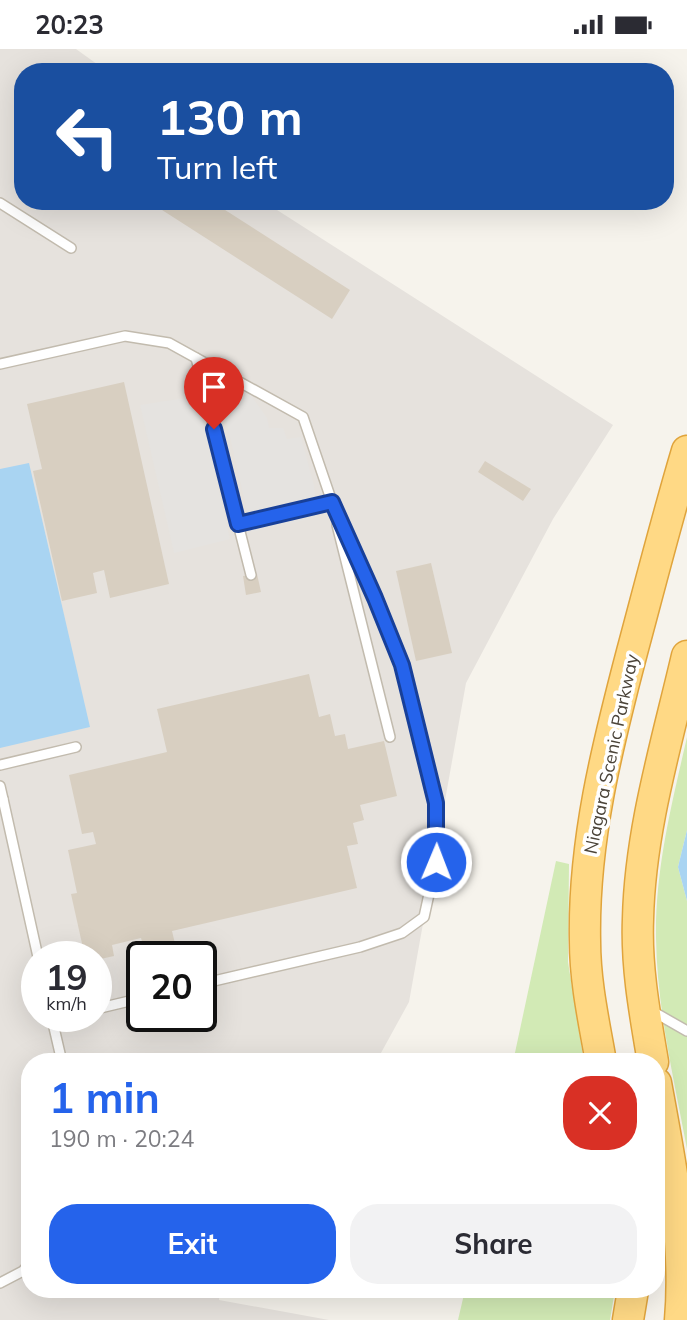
<!DOCTYPE html>
<html lang="en">
<head>
<meta charset="utf-8">
<style>
	:root { --surface:#fff; --page:#f2f2f3; --text:#2b2b33; --muted:#7c7c81; --accent:#2563eb }
	body { margin:0; font-family:Mulish,sans-serif; background:var(--page); color:var(--text); height:100vh; display:flex; flex-direction:column; font-size:26px; white-space:nowrap }
	* { box-sizing:border-box; margin:0 }
	p { font-size:23px; color:var(--muted) }
	.icon { flex:none; width:38px; height:38px; fill:none; stroke:currentColor; stroke-width:2; stroke-linecap:round; stroke-linejoin:round }
	.map { position:relative; flex:1; overflow:hidden }
	.sheet { position:absolute; left:21px; top:1004px; width:644px; height:245px; display:flex; flex-direction:column; background:var(--surface); border-radius:28px; box-shadow:0 7px 28px #0002 }
	.sheet>* { flex:none }
	.guide { position:absolute; left:14px; top:14px; width:660px; height:147px; border-radius:28px; box-shadow:0 7px 28px #0002; background:#1a4fa0; color:#fff; overflow:hidden }
	.speed { position:absolute; left:21px; top:892px; display:flex; gap:14px; font-size:35px; font-weight:700; text-align:center }
	.speed>* { display:grid; place-content:center; width:91px; height:91px; border-radius:50%; background:var(--surface); box-shadow:0 7px 28px #0002; line-height:1 }
	.speed small { font-size:18px; font-weight:400 }
	.speed .limit { border:4px solid #111; border-radius:10px; background:#fff; color:#111 }
	.pin { position:absolute; display:grid; place-items:center; width:60px; height:60px; color:#fff; margin:-72px -30px; border-radius:50% 50% 50% 0; rotate:-45deg; box-shadow:0 0 7px #0007 }
	.pin .icon { rotate:45deg }
	.me { position:absolute; width:77px; margin:-38px; rotate:1deg; stroke-linejoin:round; filter:drop-shadow(0 0 5px #0008) }
	.turn { display:flex; align-items:center; gap:24px; height:147px; padding:0 28px; font-size:32px }
	.turn .icon { width:91px; height:91px; stroke-width:2.5 }
	.turn b { display:block; font-size:49px; line-height:60px }
	.round { display:grid; place-items:center; flex:none; width:74px; height:74px; border-radius:28px; background:var(--page) }
	.headline { display:flex; align-items:center; justify-content:space-between; height:119px; padding:0 28px }
	h1 { font-size:42px; font-weight:700; line-height:52px; color:var(--accent) }
	.button { display:flex; gap:14px; margin-top:auto; padding:14px 28px }
	.button a { flex:1; height:80px; border-radius:28px; background:var(--accent); color:#fff; font-size:28px; font-weight:700; line-height:80px; text-align:center }
	.button a+a { background:var(--page); color:var(--text) }
	.status { display:flex; justify-content:space-between; align-items:center; height:49px; padding:0 35px; background:var(--surface); direction:ltr }
	.status svg { height:19px; fill:currentColor }
	.map>svg:first-child { display:block }
</style>
</head>
<body>
<div class="status"><b>20:23</b><svg viewBox="0 0 49 12"><path d="M0 12V9h3v3zM5 12V6h3v6zM10 12V3h3v9zM15 12V0h3v12zM26 1h20v11H26zM47 4h2v5h-2z"/></svg></div>
<div class="map">
<svg width="687" height="1271" viewBox="0 0 687 1271">
	<rect width="100%" height="100%" fill="#f6f3ec"/>
	<path fill="#e6e2dd" fill-rule="evenodd" d="M0,0H76L108,23H23V152H263L613,376L553,470L466,634L409,953L376,1013H30V1241H220L219,1251L329,1271H0ZM37,908H96V968H37ZM142,908H201V968H142Z"/>
	<g fill="#d2eab5">
		<path d="M687,688V781L678,818L687,852V1100C674,1030 657,960 656,889C655,820 672,754 687,688Z"/>
		<path d="M556,812L569,815L568,913L584,1013H513Z"/>
		<path d="M465,1241H615L610,1271H458Z"/>
	</g>
	<g fill="#e5e3e0">
		<path d="M247,341L267,369L269,379H283L287,390L301,388L314,437L318,468L252,483L221,349Z"/>
		<path d="M198,347L230,490L174,504L140,356Z"/>
	</g>
	<g fill="#a9d4f2">
		<path d="M29,414L90,678L0,699V420Z"/>
		<path d="M687,781V852L678,818Z"/>
	</g>
	<g fill="#d8cfc1">
		<path d="M148,152H211L350,241L332,270Z"/>
		<path d="M124,333L169,535L110,549L104,521L93,524L97,544L62,552L33,422L42,420L27,355Z"/>
		<path d="M485,412L531,440L523,452L478,423Z"/>
		<path d="M431,514L452,604L416,612L396,522Z"/>
		<path d="M257,525L261,543L246,546L243,527Z"/>
		<path d="M309,625L319,668L330,665L335,687L345,685L348,700L384,692L397,747L360,756L364,771L353,774L358,795L347,797L357,839L172,882L177,903L146,908L141,889L112,896L114,907L96,911V908H85L71,845L77,844L68,801L96,795L93,783L82,785L69,726L167,703L157,660Z"/>
	</g>
	<g fill="none" stroke-linecap="round" stroke-linejoin="round">
		<g stroke="#c2bbae" stroke-width="12">
			<g id="service">
				<path d="M0,154L71,199"/>
				<path d="M196,309L251,526"/>
				<path d="M0,315L125,287L169,294L303,368L332,453L375,549L402,616L436,754V813L424,868L402,884L360,898L201,935"/>
				<path d="M238,475L332,453V456"/>
				<path d="M337,476L390,688"/>
				<path d="M0,716L76,698"/>
				<path d="M0,737L3,750"/>
				<path d="M0,750H3L38,908"/>
				<path d="M96,960L142,949"/>
				<path d="M652,962L687,982"/>
				<path d="M62,1013L52,970L63,968"/>
				<path d="M0,1234L23,1222L30,1214"/>
			</g>
		</g>
		<g stroke="#e0a43c" stroke-width="33">
			<g id="trunk">
				<path d="M601,1013C594,973 585,933 585,892C583,793 607,698 632,603C650,536 667,469 687,402"/>
				<path d="M653,1013C645,966 636,918 638,870C640,781 667,693 687,607"/>
				<path d="M656,1034C670,1111 687,1192 680,1271"/>
				<path d="M628,1271L633,1241"/>
			</g>
		</g>
		<use href="#service" stroke="#fff" stroke-width="9"/>
		<use href="#trunk" stroke="#ffd985" stroke-width="30"/>
	</g>
	<g fill="none" stroke-linecap="round" stroke-linejoin="round">
		<g stroke="#184099" stroke-width="18">
			<path id="route" d="M214,380L238,475L332,453L375,549L402,616L436,754V813"/>
		</g>
		<use href="#route" stroke="#2563eb" stroke-width="12"/>
	</g>
	<g text-anchor="middle" dominant-baseline="central" stroke-width="7" stroke-linejoin="round" paint-order="stroke">
		<g font-size="18" fill="#4b4439" stroke="#fff">
			<text transform="translate(611 705) rotate(-78)">Niagara Scenic Parkway</text>
		</g>
	</g>
</svg>
<div class="speed"><div>19<small>km/h</small></div><div class="limit">20</div></div>
<div class="pin" style="left:214px;top:380px;background:#d93025"><svg class="icon" aria-label="arrive" viewBox="0 0 24 24"><path d="M6 21V4h12l-3 4 3 4H6"/></svg></div>
<svg class="me" style="left:436px;top:813px" viewBox="-20 -20 40 40"><circle r="17" fill="#2563eb" stroke="#fff" stroke-width="3"/><path d="M0-11L8 9 0 5-8 9z" fill="#fff"/></svg>
<div class="guide">
<div class="turn"><svg class="icon" aria-label="left" viewBox="0 0 24 24"><path d="M17 20v-9H6M10 6l-5 5 5 5"/></svg><div><b>130 m</b>Turn left</div></div>
</div>
<section class="sheet">
<div class="headline"><div><h1>1 min</h1><p>190 m · 20:24</p></div><a class="round" style="background:#d93025;color:#fff"><svg class="icon" aria-label="close" viewBox="0 0 24 24"><path d="M6 6l12 12M18 6L6 18"/></svg></a></div>
<div class="button"><a>Exit</a><a>Share</a></div>
</section>
</div>
</body>
</html>
